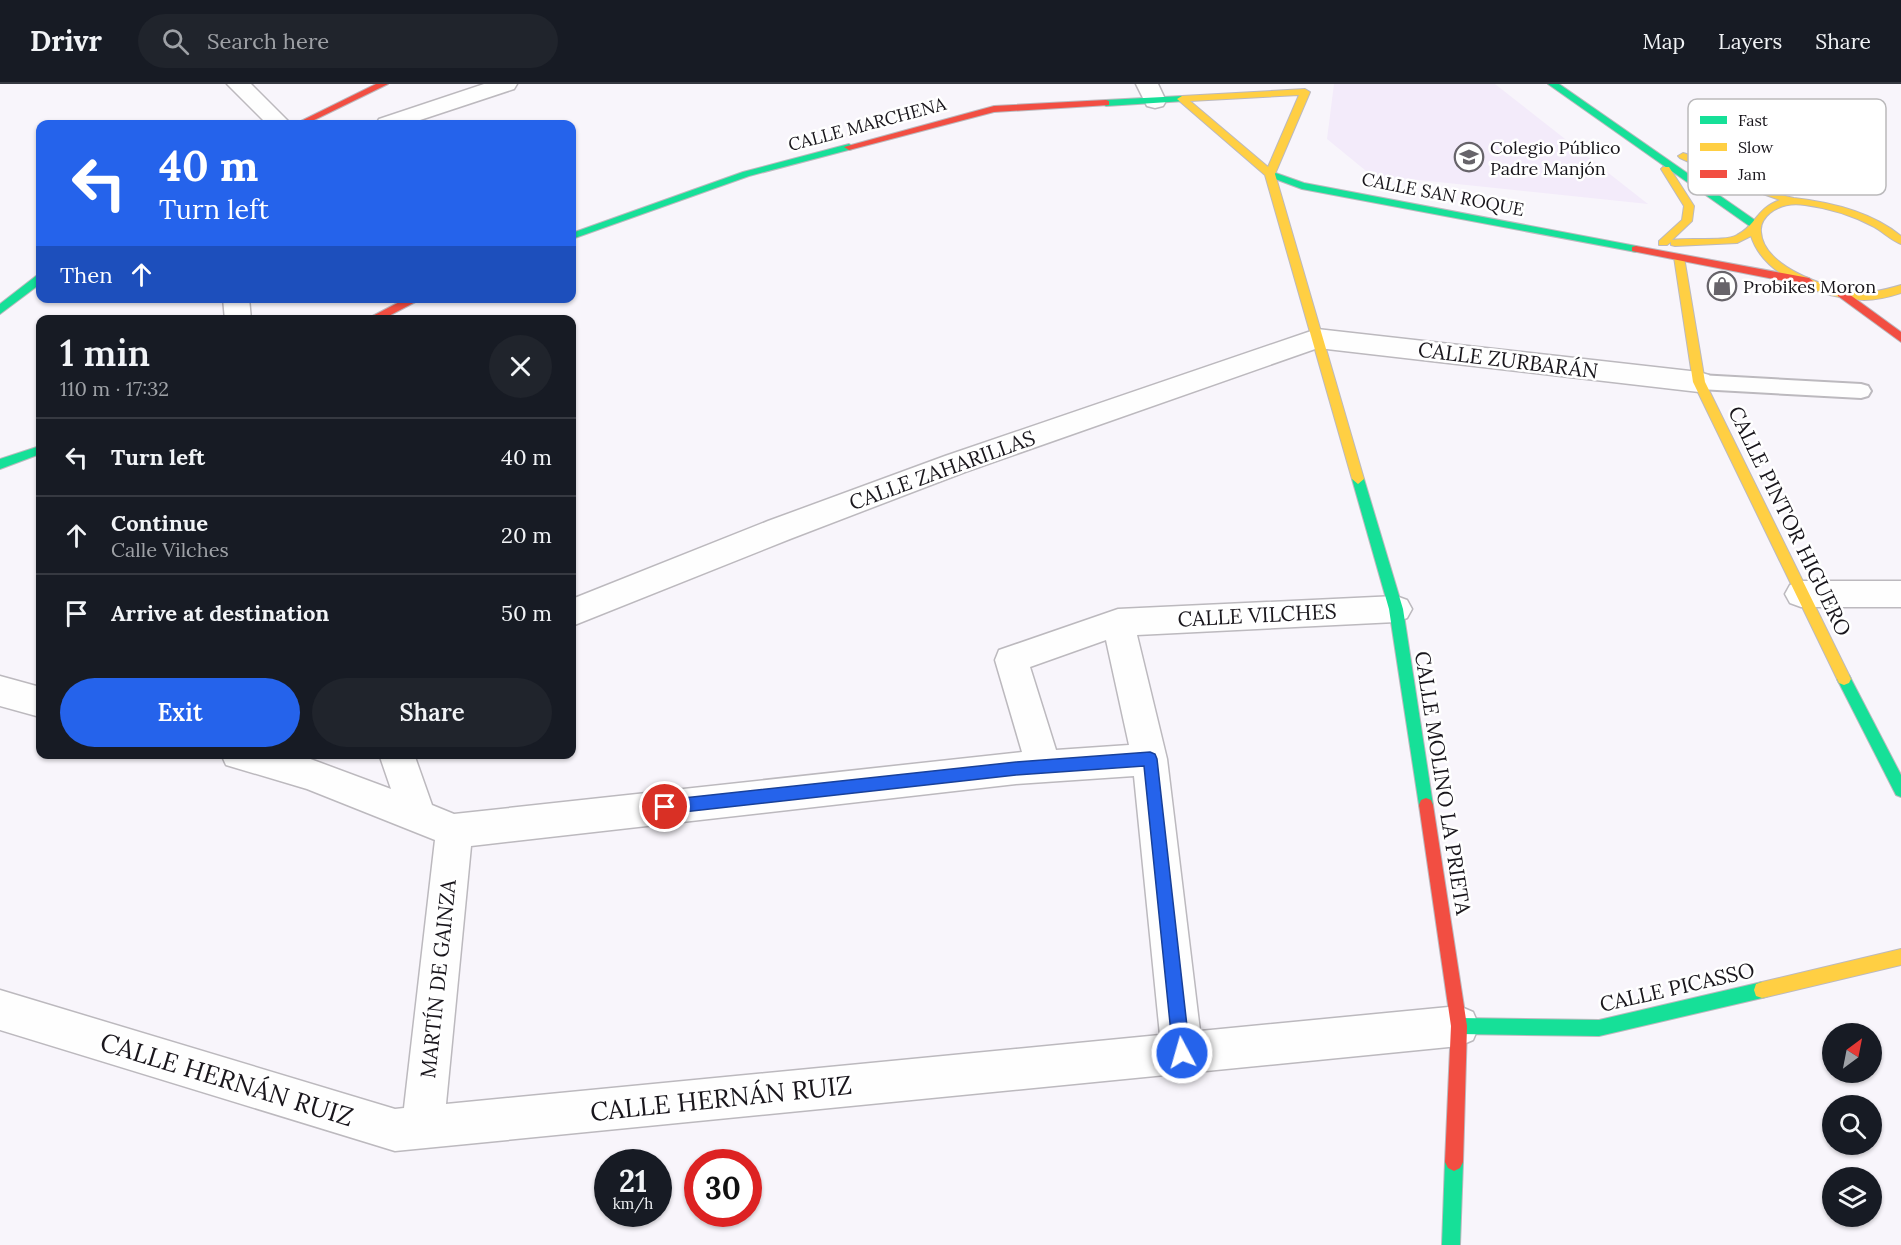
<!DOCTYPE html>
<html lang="en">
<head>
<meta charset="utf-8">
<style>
	:root { --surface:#171b24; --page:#20242c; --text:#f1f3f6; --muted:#9ea1a6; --line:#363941; --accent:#2563eb }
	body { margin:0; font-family:Lora,serif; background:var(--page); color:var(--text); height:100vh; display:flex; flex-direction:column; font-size:22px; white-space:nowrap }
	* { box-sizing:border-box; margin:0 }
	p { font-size:20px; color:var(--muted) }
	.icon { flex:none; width:33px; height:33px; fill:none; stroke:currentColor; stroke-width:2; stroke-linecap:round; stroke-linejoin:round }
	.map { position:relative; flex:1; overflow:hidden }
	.sheet { position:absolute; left:36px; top:231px; width:540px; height:444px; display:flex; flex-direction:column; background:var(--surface); border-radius:12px; box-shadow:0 2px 4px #0004 }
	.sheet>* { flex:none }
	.hud { position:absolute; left:36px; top:36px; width:540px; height:183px; border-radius:12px; box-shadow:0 2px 4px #0004; background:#2563eb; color:#fff; overflow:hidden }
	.needle { width:39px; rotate:32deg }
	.controls { position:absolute; left:1822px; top:939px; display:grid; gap:12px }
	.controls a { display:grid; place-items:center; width:60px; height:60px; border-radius:50%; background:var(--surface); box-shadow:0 2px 4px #0004; font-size:30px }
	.speed { position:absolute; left:594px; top:1065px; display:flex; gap:12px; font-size:30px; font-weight:700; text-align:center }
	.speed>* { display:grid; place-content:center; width:78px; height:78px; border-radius:50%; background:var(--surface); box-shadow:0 2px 4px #0004; line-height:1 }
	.speed small { font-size:15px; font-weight:400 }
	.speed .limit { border:9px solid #d22; background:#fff; color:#111 }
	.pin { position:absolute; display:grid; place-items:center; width:51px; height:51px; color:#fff; margin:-26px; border:3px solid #fff; border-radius:50%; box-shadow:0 2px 6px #0007 }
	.me { position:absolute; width:66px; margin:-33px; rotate:354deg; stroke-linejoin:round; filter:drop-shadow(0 0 4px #0008) }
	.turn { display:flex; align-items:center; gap:21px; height:126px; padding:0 24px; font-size:27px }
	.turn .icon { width:78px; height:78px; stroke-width:2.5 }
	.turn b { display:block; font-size:42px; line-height:51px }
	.then { display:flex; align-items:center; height:57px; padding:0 24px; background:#0003; gap:12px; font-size:22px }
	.round { display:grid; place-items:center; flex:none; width:63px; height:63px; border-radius:32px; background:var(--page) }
	.overview { display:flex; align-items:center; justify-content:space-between; height:102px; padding:0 24px }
	h1 { font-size:36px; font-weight:600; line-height:45px }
	.primary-button { display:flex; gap:12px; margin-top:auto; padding:12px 24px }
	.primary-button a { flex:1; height:69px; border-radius:36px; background:var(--accent); color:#fff; font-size:24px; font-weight:600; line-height:69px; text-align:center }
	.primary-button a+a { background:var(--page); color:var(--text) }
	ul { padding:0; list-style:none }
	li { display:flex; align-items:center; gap:18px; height:78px; padding:0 24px; border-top:2px solid var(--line) }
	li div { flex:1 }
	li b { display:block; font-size:22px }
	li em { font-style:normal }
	header { display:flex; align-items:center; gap:36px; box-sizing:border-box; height:84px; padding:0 30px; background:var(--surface); border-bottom:2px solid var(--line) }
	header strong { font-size:28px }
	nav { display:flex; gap:33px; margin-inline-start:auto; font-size:21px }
	.search { width:420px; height:54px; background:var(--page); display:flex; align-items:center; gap:15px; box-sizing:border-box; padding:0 21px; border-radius:33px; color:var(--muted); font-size:22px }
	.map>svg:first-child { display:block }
</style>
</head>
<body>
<header>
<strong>Drivr</strong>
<div class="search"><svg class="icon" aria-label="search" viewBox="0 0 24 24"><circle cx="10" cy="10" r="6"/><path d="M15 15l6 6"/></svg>Search here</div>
<nav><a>Map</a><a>Layers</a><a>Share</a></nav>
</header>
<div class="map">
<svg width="1901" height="1161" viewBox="0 0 1901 1161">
	<rect width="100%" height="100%" fill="#f8f5fb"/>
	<path fill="#f3ebfa" d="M1334,0H1495L1648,120L1371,91L1327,55Z"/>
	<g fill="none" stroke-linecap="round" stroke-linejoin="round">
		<g stroke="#bcb9be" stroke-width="4">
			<path id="lane" d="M1699,291L1861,300L1868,302L1871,307L1868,312L1861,314L1699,305L1692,303L1690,298L1692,293Z"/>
		</g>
		<g stroke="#bcb9be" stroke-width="3">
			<g id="street">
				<path d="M227,0H251L291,40H267Z"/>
				<path d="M484,0H517L514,5L408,40H376L379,35Z"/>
				<path d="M1136,0H1158L1166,17L1163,22L1155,24L1147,22Z"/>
				<path d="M223,214H249L251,236H225Z"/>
				<path d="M1317,245L1699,288L1709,291L1713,298L1709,305L1699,308L1318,264L965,388L790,455L572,542V515L768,437L945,372Z"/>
				<path d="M1801,497H1901V523H1801L1790,519L1785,510L1790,501Z"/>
				<path d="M1396,512L1407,516L1412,525L1407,534L1396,538L1137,551L1167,675L1200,947L1459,922L1473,928L1479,942L1473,956L1459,962L395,1067L0,946V906L395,1025L404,1024L435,756L307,705L226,681L221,670H297L391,705L379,670H414L432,721L454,730L1022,668L995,576L999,566L1118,525ZM1106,556L1129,661L1056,666L1030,583ZM1134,692L1160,951L446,1020L471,762L1016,700Z"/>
				<path d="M0,592L40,603V633L0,622Z"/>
			</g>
		</g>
		<g stroke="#bcb9be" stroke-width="2">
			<g id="fast">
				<path d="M1548,0H1559L1759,139V143H1751Z"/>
				<path d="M1182,12L1187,15L1185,17L1106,22L1101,19L1106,16Z"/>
				<path d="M849,60L854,63L852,65L749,92L572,155V149L743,88Z"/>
				<path d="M1270,87L1304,99L1636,162L1641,165L1636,168L1302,105L1267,92V88Z"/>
				<path d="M36,192H40V200L0,230V220Z"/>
				<path d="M40,362V370L0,385V375Z"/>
				<path d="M1358,390L1364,395L1403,525L1433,721L1431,726L1426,728L1421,726L1419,721L1389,525L1352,395Z"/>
				<path d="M1844,589L1849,591L1901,691V713L1896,711L1837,595L1839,591Z"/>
				<path d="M1762,898L1768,900L1770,906L1768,912L1762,914L1599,952L1459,950L1453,948L1451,942L1453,936L1459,934L1599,936Z"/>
				<path d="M1454,1069L1460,1072L1463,1078L1460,1161H1442L1445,1078L1448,1072Z"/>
			</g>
		</g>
		<g stroke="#bcb9be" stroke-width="2">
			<g id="slow">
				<path d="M1305,5L1310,8L1275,90L1364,395L1358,400L1352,395L1265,91L1177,15L1182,12ZM1299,11L1268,83L1190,17Z"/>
				<path d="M1683,69C1708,76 1730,92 1755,101C1767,105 1781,112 1794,114C1830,118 1872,128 1901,152V160C1892,157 1883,148 1874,143C1854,132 1828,124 1805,121C1792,119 1780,121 1770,129C1764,134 1760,140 1761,148C1763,182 1824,203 1852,207C1869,210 1884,206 1901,201V209C1889,213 1877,216 1864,216C1824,214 1764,194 1751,152L1737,159L1675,162L1671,161V158L1667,161H1659V157L1682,136L1684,122L1661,85L1663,83H1669L1694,122L1692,137L1672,156C1689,153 1725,158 1737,151C1757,141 1755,125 1780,116L1746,104L1680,74L1678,72Z"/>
				<path d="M1679,170L1684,173L1705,298L1851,595L1849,599L1844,601L1839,599L1693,298L1674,173Z"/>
				<path d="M1901,865V881L1762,914L1756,912L1754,906L1756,900L1762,898Z"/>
			</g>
		</g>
		<g stroke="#bcb9be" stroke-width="2">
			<g id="jam">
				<path d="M376,0H388L306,40H295Z"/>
				<path d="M1106,16L1109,17V21L994,28L849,66L844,63L994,22Z"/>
				<path d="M1636,162L1809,194L1814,198L1809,202L1632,167V163Z"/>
				<path d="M1842,205L1901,248V258L1838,212V206Z"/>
				<path d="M407,214H423L381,236H365Z"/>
				<path d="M1426,714L1431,716L1433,721L1467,942L1463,1078L1460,1084L1454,1087L1448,1084L1445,1078L1451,942L1419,721L1421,716Z"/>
			</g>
		</g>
		<use href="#lane" fill="#fefefe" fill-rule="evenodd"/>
		<use href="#street" fill="#fefefe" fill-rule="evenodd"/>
		<use href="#fast" fill="#16e098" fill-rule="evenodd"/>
		<use href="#slow" fill="#ffcf43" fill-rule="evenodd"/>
		<use href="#jam" fill="#f24e42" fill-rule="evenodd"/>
	</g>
	<path fill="#2563eb" stroke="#184099" stroke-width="1.5" d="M1150,668L1155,670L1157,675L1190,969L1187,975L1182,977L1176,975L1173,969L1144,682L1016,691L665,730L660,728L657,723L660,718L665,716L1016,678Z"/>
	<defs>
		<g id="school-ring" transform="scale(1.5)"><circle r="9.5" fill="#fff" stroke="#67646a" stroke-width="1.5"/><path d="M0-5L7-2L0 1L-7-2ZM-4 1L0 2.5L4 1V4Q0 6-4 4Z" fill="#67646a"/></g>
		<g id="shop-ring" transform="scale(1.5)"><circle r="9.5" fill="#fff" stroke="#67646a" stroke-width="1.5"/><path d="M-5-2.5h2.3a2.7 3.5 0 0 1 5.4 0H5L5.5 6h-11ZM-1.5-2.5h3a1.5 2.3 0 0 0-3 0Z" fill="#67646a"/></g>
	</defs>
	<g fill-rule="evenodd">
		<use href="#school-ring" x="1469" y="73"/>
		<use href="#shop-ring" x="1722" y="202"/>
	</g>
	<g text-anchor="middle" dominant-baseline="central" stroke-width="5" stroke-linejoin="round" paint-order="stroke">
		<g font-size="18" fill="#19161c" stroke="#fff">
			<text transform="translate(867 40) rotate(-15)">CALLE MARCHENA</text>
			<text transform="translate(1443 110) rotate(11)">CALLE SAN ROQUE</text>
		</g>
		<g font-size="18" fill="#19161c" stroke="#fff" text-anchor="start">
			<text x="1490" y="63">Colegio Público<tspan x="1490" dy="21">Padre Manjón</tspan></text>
			<text x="1743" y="202">Probikes Moron</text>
		</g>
		<g font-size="21" fill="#19161c" stroke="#fff">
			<text transform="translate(1508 276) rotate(7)">CALLE ZURBARÁN</text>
			<text transform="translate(942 386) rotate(-20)">CALLE ZAHARILLAS</text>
			<text transform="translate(1790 437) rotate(64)">CALLE PINTOR HIGUERO</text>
			<text transform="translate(1257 531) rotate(-3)">CALLE VILCHES</text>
			<text transform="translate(1443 699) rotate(81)">CALLE MOLINO LA PRIETA</text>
			<text transform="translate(438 895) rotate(-84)">MARTÍN DE GAINZA</text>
			<text transform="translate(1677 903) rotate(-13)">CALLE PICASSO</text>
		</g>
		<g font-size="26" fill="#19161c" stroke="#fff">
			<text transform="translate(227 995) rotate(17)">CALLE HERNÁN RUIZ</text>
			<text transform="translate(721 1014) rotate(-6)">CALLE HERNÁN RUIZ</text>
		</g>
	</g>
	<rect x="1688" y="15" width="198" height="96" rx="9" fill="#fff" stroke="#bab9bb" stroke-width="1.5"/>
	<rect x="1700" y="32" width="27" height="8" fill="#16e098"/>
	<rect x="1700" y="59" width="27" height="8" fill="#ffcf43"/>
	<rect x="1700" y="86" width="27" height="8" fill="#f24e42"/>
	<g font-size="16" fill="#19161c">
		<text x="1738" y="42">Fast</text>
		<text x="1738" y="69">Slow</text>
		<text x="1738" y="96">Jam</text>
	</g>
</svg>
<div class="controls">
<a><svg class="needle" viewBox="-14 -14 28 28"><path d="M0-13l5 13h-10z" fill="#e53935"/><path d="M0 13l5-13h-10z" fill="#9ea1a6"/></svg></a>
<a><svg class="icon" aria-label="search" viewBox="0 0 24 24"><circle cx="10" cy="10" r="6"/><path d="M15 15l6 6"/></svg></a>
<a><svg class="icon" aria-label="layers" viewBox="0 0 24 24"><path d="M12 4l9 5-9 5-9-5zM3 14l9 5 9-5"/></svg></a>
</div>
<div class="speed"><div>21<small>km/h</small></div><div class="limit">30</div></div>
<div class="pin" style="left:665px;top:723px;background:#d93025"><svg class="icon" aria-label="arrive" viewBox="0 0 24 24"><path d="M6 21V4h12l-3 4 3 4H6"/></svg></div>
<svg class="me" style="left:1182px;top:969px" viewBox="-20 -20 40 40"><circle r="17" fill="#2563eb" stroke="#fff" stroke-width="3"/><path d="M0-11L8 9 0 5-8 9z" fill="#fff"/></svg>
<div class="hud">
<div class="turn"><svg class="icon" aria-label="left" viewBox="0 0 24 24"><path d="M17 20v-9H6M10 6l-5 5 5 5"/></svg><div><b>40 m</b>Turn left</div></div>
<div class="then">Then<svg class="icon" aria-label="ahead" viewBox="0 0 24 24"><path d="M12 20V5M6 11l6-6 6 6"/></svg></div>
</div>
<section class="sheet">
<div class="overview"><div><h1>1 min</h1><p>110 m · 17:32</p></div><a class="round"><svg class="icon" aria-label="close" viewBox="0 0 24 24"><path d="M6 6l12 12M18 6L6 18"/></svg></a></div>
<ul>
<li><svg class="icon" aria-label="left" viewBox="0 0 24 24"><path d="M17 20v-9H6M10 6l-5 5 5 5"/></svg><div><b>Turn left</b></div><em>40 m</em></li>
<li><svg class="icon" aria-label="ahead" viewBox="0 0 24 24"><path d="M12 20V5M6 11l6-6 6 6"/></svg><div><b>Continue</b><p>Calle Vilches</p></div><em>20 m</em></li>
<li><svg class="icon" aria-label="arrive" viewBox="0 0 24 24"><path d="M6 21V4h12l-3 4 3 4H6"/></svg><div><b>Arrive at destination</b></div><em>50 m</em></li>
</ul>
<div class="primary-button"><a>Exit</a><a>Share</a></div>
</section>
</div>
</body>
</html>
